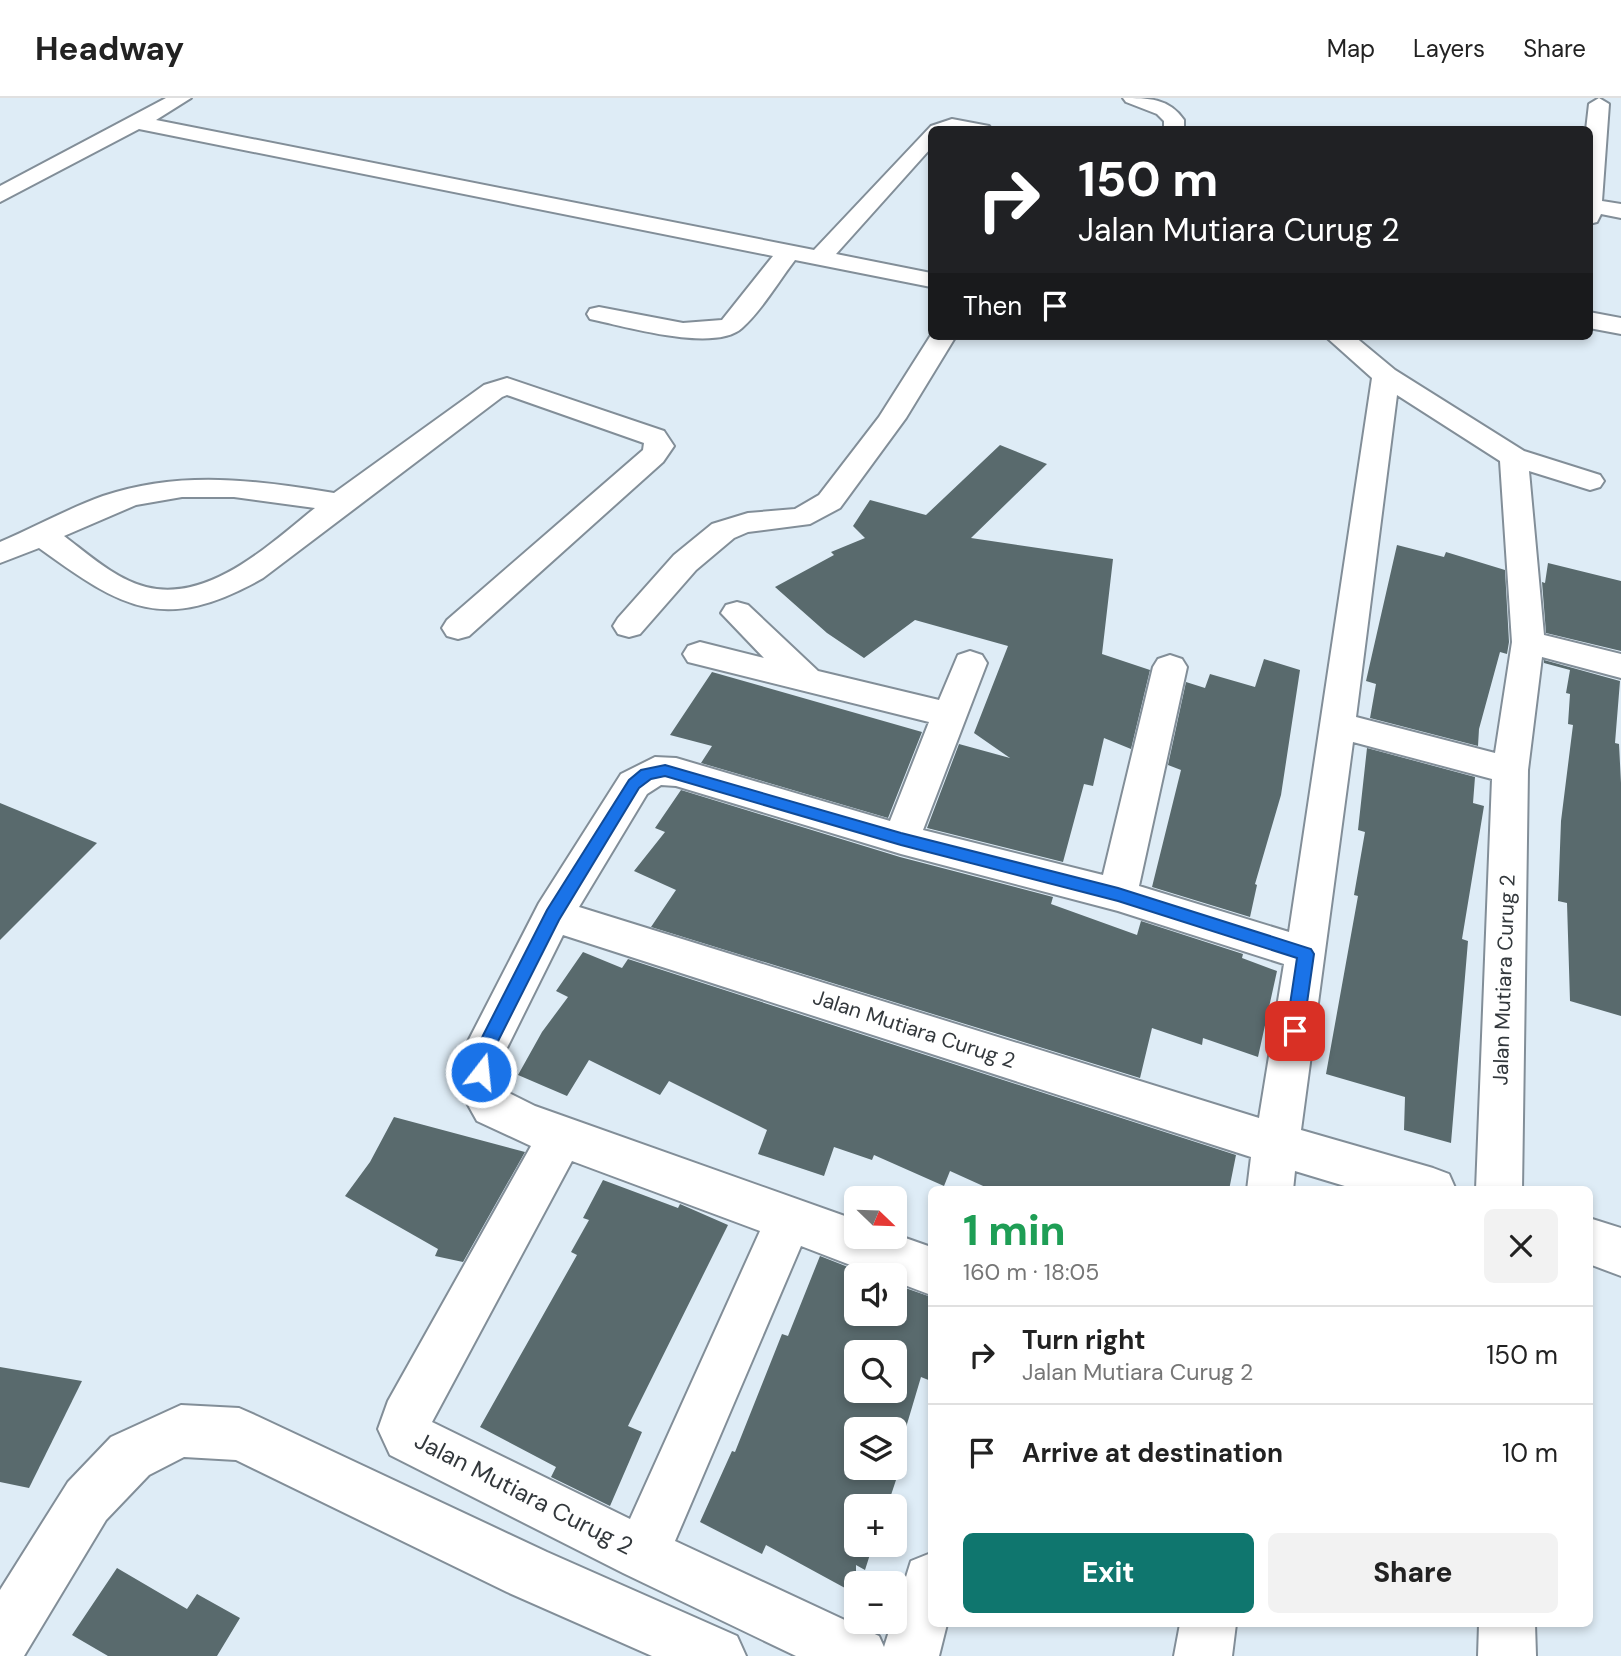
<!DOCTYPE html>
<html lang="en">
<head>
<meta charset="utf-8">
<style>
	:root { --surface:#fff; --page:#f2f2f2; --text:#222; --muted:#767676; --line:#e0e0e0; --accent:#0f766e }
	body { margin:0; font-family:"DM Sans",sans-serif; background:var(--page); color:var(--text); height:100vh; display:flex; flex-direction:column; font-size:26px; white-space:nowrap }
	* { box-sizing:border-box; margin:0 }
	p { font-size:23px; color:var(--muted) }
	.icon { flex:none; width:38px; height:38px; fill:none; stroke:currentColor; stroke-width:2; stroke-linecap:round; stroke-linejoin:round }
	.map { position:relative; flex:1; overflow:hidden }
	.drawer { position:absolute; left:928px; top:1088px; width:665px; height:441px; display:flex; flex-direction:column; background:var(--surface); border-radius:10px; box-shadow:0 4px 10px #0003 }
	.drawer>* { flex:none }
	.top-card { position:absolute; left:928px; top:28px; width:665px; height:214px; border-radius:10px; box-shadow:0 4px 10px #0003; background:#202124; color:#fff; overflow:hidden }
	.needle { width:46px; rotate:113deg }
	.buttons { position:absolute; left:844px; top:1088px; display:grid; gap:14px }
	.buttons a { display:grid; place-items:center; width:63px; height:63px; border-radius:10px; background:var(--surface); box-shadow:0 4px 10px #0003; font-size:35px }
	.pin { position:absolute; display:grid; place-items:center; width:60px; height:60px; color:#fff; margin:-30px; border-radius:14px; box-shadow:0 4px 10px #0006 }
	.me { position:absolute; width:77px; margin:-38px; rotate:16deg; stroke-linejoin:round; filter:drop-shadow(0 0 5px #0008) }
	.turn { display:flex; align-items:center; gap:24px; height:147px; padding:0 35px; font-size:32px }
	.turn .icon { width:91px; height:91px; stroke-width:2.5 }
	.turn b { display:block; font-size:49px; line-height:60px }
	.then { display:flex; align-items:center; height:66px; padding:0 35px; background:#0003; gap:14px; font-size:26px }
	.round { display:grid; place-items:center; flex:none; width:74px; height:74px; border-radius:10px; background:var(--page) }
	.headline { display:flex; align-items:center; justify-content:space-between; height:119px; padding:0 35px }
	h1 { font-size:42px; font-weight:800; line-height:52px; color:#1e9e55 }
	.action { display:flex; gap:14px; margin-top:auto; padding:14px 35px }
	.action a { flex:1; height:80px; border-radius:10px; background:var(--accent); color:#fff; font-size:28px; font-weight:800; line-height:80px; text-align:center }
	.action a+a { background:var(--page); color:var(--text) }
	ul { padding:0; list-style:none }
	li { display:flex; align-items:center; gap:21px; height:98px; padding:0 35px; border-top:2px solid var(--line) }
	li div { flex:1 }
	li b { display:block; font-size:26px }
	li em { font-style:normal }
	header { display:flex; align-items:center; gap:42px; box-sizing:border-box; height:98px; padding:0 35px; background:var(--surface); border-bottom:2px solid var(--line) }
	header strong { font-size:33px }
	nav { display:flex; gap:38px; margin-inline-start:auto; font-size:24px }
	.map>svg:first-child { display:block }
</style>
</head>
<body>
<header>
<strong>Headway</strong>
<nav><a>Map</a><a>Layers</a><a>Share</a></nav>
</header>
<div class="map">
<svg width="1621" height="1558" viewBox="0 0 1621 1558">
	<rect width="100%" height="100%" fill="#deecf6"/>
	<g fill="#596a6d" fill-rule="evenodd">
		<path d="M1000,347L1047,366L971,440L1113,461L1102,556L1150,572L1131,651L1104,640L1093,688L1084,686L1063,764L927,730L959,646L1010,660L974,635L1008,548L915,522L864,560L827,535L775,489L834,457L831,454L865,440L853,428L870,402L926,417Z"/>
		<path d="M1397,447L1444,459L1446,454L1505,472L1509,544L1507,556L1500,554L1479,631L1478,648L1370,620L1376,586L1366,583Z"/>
		<path d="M1548,465L1621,483V553L1546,535L1542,484L1545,485Z"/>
		<path d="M1264,561L1300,572L1281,697L1255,786L1257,787L1250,819L1152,789L1181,672L1168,667L1186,584L1205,590L1210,576L1255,589Z"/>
		<path d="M1544,562L1620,583L1615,645L1619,646L1621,685V918L1570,903L1567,805L1558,803L1561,723L1573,627L1568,626L1570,596L1566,595L1570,572L1544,565Z"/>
		<path d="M712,574L922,634L888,720L701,665L712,648L670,637Z"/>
		<path d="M1367,650L1475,679L1473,705L1484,708L1462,841L1468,843L1451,1045L1404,1032L1405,999L1326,976L1358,798L1354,797L1365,734L1358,732Z"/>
		<path d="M681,692L900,759L1053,799L1051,806L1137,837L1141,823L1243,856L1242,860L1277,873L1258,959L1203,940L1202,947L1152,930L1140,980L651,829L676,792L634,773L665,734L655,730Z"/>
		<path d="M0,705L97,745L0,842Z"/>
		<path d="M583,854L622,870L628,861L1236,1057L1229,1092H992L950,1073L944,1088L874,1057L872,1062L834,1049L824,1078L758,1056L767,1032L669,983L660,997L589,962L567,998L518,977L542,934L568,899L556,893Z"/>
		<path d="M394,1019L525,1054L463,1164L435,1158L438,1151L345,1098L370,1064Z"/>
		<path d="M603,1082L678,1110L680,1106L728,1127L628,1328L642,1334L610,1408L551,1379L556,1369L480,1329L577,1157L571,1154L589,1122L583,1120Z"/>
		<path d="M820,1158L871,1178H856V1216H894V1186L931,1199V1283L921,1279L899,1353L905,1355L887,1409H856V1447H873L865,1472L856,1467V1496L766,1447L762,1456L700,1424L732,1353L735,1354L782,1236L788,1238ZM856,1255H894V1293H856ZM856,1332H894V1370H856Z"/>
		<path d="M0,1269L82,1283L29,1390L0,1384Z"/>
		<path d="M117,1470L187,1511L197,1496L240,1520L217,1558H108L72,1537Z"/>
	</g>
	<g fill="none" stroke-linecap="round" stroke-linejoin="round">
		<g stroke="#828e98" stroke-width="4">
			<g id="minor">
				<path d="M166,0H191L156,22L814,152L931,28L952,21L989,28L992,32H931V50L836,156L931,175V189L795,162C778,184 762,212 742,230C716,254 630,230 599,223L590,221L587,216L590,211L599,209L683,225L722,222L773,158L139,31L0,104V88Z"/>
				<path d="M1123,0C1148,0 1169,0 1184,22V32H1164V23L1157,16L1126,4Z"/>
				<path d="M1599,0L1609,6L1602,103L1621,106V120L1601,116L1597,124L1589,126V32H1586L1589,6Z"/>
				<path d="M1589,214L1621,220V236L1589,230Z"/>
				<path d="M931,237L956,238L906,320L840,410L810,426L748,434L734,440L696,472L640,536L629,539L618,536L613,528L618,520L674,457L712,426L748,415L795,411L819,397L879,319Z"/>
				<path d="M1325,238H1354L1395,272L1524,353L1600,377L1604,383L1600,389L1590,392L1529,373L1544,537L1621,556V580L1542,559L1528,672L1522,1092H1476L1492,681L1353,644L1301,1032L1433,1070L1449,1076L1456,1092H1358L1295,1073L1293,1092H1247L1251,1059L563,837L502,960V985L509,995L535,1008L856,1122V1139H894V1136L931,1149V1197L894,1183V1178H879L801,1148L675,1443L879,1538L884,1549L911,1463L931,1455V1526H947L939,1558H796L623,1475L390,1357L378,1331L388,1303L531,1048L477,1023L458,989L460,959L539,805L621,676L655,659L676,660L890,723L929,624L688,564L683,556L688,548L700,544L764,560L721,515L726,507L737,504L748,507L818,573L939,602L958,557L970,553L982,557L987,565L923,732L1103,777L1153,569L1158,561L1170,557L1182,561L1187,569L1139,788L1289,834L1372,280ZM1397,297L1500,363L1512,544L1495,655L1356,619ZM661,687L676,688L901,756L1118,813L1284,866L1259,1020L579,809L647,696ZM572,1063L760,1133L630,1421L432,1324Z"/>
				<path d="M507,280L664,333L674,348L663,364L469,538L458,541L447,538L442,530L447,522L643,352L644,345L507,297L502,299L263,480C164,536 123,511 39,450L0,465V444C35,429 67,411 103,398C180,372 256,382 334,395L484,287ZM182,399H234L315,410C270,446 209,505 146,489C115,481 88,456 64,438L136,407Z"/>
				<path d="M1589,1120L1621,1130V1178L1589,1166Z"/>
				<path d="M181,1307L239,1310L257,1318L547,1454L737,1538L746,1558H652L507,1494L236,1362L184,1359L149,1377L106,1422L24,1558H0V1492L68,1384L111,1339Z"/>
				<path d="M1180,1526H1236L1232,1558H1174Z"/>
				<path d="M1479,1526H1535L1536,1558H1478Z"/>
			</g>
		</g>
		<use href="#minor" fill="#fff" fill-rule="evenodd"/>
	</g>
	<path fill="#1a73e8" stroke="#114b97" stroke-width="2" d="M665,667L901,735L1118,790L1311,851L1314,856L1303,933L1295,940L1286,933L1297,860L1118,803L901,747L665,678L651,681L639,690L559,822L490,959L487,979H474L472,959L547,812L629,682L641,672Z"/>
	<g text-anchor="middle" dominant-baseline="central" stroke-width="7" stroke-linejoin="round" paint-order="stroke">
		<g font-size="21" fill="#33383c" stroke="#fff">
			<text transform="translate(1504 882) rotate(-88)">Jalan Mutiara Curug 2</text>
			<text transform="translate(914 931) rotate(18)">Jalan Mutiara Curug 2</text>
		</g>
		<g font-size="24" fill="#33383c" stroke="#fff">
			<text transform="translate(524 1395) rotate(27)">Jalan Mutiara Curug 2</text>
		</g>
	</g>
</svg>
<div class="buttons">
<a><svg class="needle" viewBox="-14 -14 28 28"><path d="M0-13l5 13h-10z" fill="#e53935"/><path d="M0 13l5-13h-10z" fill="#767676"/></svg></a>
<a><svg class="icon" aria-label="sound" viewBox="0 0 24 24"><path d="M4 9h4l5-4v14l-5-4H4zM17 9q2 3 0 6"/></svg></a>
<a><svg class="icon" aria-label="search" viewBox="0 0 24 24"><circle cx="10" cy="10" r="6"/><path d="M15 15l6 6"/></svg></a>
<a><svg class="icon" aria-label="layers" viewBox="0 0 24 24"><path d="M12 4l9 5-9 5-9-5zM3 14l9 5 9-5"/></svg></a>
<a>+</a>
<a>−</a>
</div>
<div class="pin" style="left:1295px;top:933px;background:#d93025"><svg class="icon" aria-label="arrive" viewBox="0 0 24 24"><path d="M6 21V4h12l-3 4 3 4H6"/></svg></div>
<svg class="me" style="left:481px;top:974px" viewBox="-20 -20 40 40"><circle r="17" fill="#1a73e8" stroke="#fff" stroke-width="3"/><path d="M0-11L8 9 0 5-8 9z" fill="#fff"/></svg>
<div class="top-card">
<div class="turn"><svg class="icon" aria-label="right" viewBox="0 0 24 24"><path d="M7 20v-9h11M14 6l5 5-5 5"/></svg><div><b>150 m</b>Jalan Mutiara Curug 2</div></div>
<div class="then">Then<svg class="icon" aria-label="arrive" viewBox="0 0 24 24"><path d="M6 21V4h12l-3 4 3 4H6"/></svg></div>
</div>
<section class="drawer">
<div class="headline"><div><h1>1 min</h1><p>160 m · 18:05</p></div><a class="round"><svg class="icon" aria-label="close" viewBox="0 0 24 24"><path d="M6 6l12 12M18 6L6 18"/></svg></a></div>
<ul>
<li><svg class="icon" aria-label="right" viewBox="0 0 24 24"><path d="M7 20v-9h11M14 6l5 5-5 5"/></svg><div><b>Turn right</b><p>Jalan Mutiara Curug 2</p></div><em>150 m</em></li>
<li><svg class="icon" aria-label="arrive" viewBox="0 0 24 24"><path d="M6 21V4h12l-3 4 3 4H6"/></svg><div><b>Arrive at destination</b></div><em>10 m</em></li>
</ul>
<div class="action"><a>Exit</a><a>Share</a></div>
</section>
</div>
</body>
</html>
